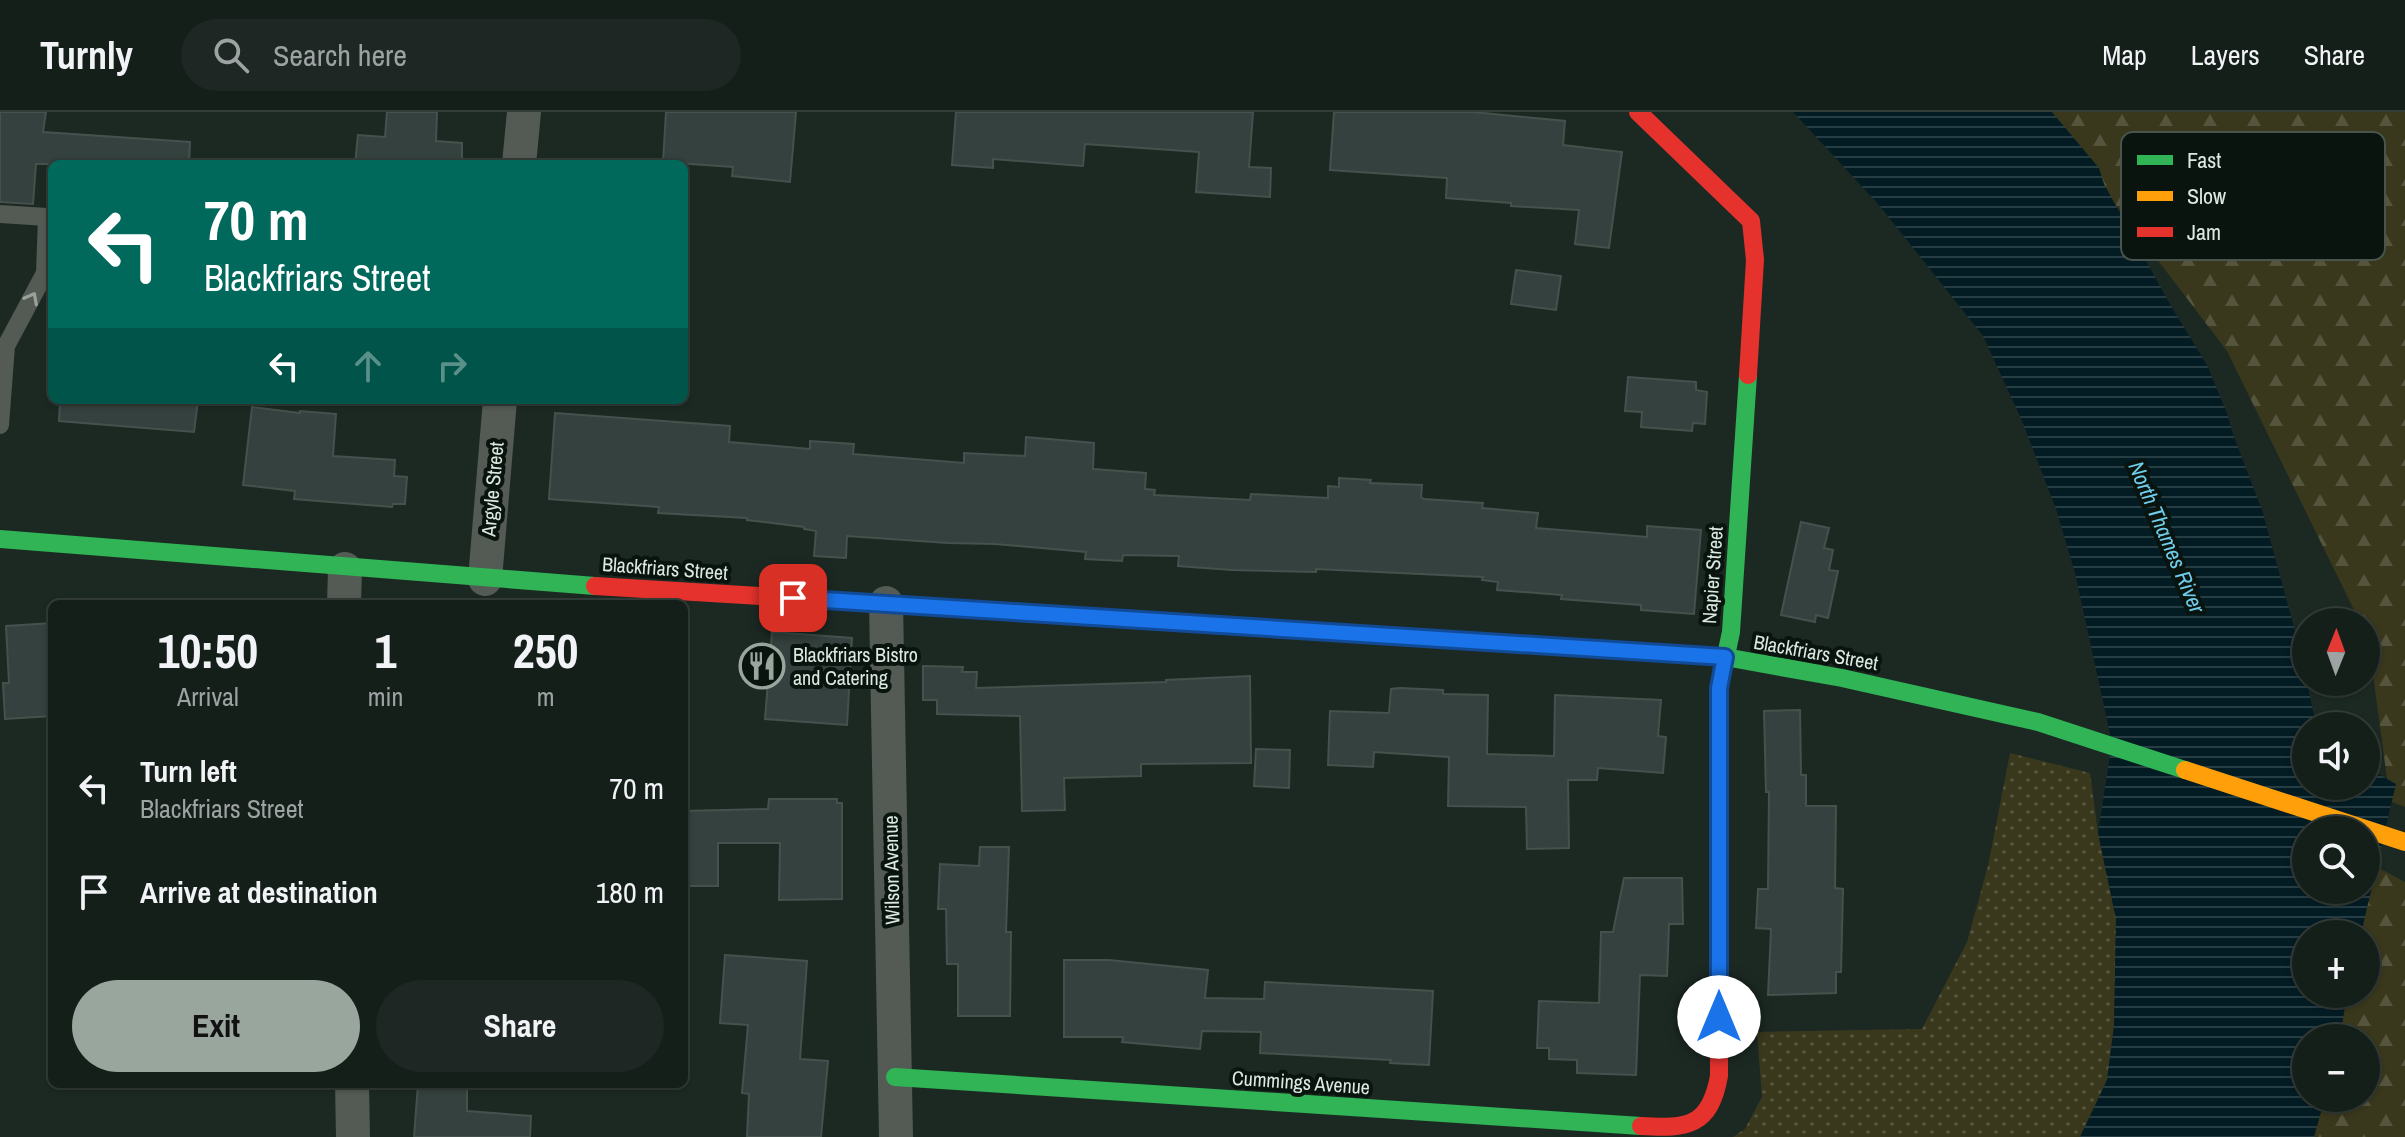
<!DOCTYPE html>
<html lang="en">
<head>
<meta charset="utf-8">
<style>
	:root { --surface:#151f1a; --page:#1e2723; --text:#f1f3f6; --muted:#9da2a2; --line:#343d39; --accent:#98a69e }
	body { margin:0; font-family:"Archivo Narrow",sans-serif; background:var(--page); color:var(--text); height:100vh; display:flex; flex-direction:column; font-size:30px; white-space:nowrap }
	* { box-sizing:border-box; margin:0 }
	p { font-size:26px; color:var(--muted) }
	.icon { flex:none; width:44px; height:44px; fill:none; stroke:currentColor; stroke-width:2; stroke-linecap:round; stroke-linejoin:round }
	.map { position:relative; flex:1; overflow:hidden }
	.sheet { position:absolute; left:48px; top:488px; width:640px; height:488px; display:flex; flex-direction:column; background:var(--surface); border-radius:12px; box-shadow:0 2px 6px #0004,0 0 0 2px var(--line) }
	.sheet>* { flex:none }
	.banner { position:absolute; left:48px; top:48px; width:640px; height:244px; border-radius:12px; box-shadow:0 2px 6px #0004,0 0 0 2px var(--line); background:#00695c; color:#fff; overflow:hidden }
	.needle { width:52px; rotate:1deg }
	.fabs { position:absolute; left:2292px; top:496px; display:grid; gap:16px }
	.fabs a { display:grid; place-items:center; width:88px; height:88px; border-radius:50%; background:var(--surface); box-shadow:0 2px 6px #0004,0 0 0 2px var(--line); font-size:40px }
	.pin { position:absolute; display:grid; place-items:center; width:68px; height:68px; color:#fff; margin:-34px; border-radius:16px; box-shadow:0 4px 12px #0006 }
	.me { position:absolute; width:88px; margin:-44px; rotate:0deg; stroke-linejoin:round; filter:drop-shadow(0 0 6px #0008) }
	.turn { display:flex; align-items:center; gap:28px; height:168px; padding:0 24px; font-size:36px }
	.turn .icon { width:104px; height:104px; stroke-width:2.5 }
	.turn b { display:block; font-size:56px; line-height:68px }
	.lanes { display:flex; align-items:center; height:76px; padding:0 24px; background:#0003; justify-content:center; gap:40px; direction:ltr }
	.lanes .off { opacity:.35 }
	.eta { display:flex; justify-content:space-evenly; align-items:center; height:136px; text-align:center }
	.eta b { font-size:48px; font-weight:700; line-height:56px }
	.action { display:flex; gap:16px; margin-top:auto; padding:16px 24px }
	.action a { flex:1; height:92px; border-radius:48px; background:var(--accent); color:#111; font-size:32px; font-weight:700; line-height:92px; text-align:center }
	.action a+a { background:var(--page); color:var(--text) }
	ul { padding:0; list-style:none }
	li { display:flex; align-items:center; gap:24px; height:104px; padding:0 24px }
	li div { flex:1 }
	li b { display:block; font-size:30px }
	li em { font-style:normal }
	header { display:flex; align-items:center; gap:48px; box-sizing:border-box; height:112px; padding:0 40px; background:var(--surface); border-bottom:2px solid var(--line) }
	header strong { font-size:38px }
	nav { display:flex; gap:44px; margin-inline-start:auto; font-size:28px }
	.search { width:560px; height:72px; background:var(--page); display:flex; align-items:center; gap:20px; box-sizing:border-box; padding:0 28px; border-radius:44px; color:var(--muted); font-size:30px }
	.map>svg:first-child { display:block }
</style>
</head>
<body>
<header>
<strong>Turnly</strong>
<div class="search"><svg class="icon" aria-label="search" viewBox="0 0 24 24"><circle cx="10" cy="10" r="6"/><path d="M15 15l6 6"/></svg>Search here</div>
<nav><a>Map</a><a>Layers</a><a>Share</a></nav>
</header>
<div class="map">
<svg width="2405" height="1025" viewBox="0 0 2405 1025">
	<defs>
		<pattern id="green-dots" width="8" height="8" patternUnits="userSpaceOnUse" patternTransform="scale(2)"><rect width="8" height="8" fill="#39381d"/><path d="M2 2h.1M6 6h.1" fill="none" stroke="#55553e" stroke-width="1.8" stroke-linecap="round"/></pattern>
		<pattern id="forest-firs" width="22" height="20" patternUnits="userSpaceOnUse" patternTransform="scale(2)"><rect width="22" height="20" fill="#39381d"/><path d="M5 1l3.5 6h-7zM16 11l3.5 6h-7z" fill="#55553e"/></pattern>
		<pattern id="water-rules" width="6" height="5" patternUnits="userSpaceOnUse" patternTransform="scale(2)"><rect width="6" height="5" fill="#031c24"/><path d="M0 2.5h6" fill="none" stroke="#273d44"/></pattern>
	</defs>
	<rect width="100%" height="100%" fill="#1c2923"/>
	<path fill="url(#green-dots)" d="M2010,641L2090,661L2098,721L2116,807L2114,914L2107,968L2080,1025H1733L1745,1017L1762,985L1757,920L1922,917L1967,830L1988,754Z"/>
	<g fill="url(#forest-firs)">
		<path d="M2045,0H2405V695L2390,689L2366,510H2360L2227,239Z"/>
		<path d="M2366,749L2405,770V1025H2306L2316,986H2366V926H2332L2344,882H2366V822H2351L2366,778Z"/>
	</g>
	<path fill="url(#water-rules)" fill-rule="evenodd" d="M1793,0H2052L2099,56L2104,72L2171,194L2207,253L2227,301L2233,322L2263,401L2303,549L2316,614H2306V674H2366V655L2396,672L2361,822H2306V882H2347L2340,926H2306V986H2325L2314,1025H2080L2107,968L2114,914L2116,807L2098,721L2112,631L2075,461L2056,397L2022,309L1983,224L1879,93ZM2306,718H2366V778H2306Z"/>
	<g fill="#35413e" stroke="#44514d" stroke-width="2">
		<path d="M0,0H46L43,20L190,30L189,52H36L33,92L0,90Z"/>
		<path d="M387,0H437L436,29L462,31V52H355L358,23L385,25Z"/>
		<path d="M666,0H796L790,70L732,64L733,55L663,50Z"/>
		<path d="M956,0H1253L1249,55L1271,56L1270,85L1196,80L1199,40L1085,32L1083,54L993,47V56L952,53Z"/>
		<path d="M1334,0H1473L1565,9L1563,33L1622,40L1609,136L1575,132L1579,98L1511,94V91L1446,86L1447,66L1330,58Z"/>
		<path d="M1516,158L1561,164L1556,198L1511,192Z"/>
		<path d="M1628,265L1696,270V278L1707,280L1705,312L1693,311L1692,319L1641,315L1642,300L1625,299Z"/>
		<path d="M60,288H198L194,320L59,309Z"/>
		<path d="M252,295L300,301V299L336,302L333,344L395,348L394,364L407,365L405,392H393L392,395L294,387L295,379L243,373Z"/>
		<path d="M555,301L730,314L729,330L810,337V329L854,332L853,342L964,351V341L1025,344L1026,325L1094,331L1093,357L1146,361L1145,377L1155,378L1154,383L1250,388L1251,382L1328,386V374L1339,375V366L1371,368L1370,371L1422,373L1421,385L1424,387L1483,391L1482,396L1538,401L1536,416L1647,425V414L1701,418L1694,502L1641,498V493L1561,487L1562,483L1497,478L1498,470L1482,468L1483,465L1316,457V460L1232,458L1178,454L1179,444L1123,443L1122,449L1085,447L1086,440L995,432L948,431L847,424L846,446L814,444L816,419L804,417V415L747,408V406L658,401L659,395L549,387Z"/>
		<path d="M1801,410L1829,416L1824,436L1833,438L1829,458L1838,459L1828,506L1816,503L1815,510L1781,503Z"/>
		<path d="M52,511V604L5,607L3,571H9L6,514Z"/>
		<path d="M772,520L852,526L847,613L765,607Z"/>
		<path d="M923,554L963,555L962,560H977L976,576L1166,570V568L1250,564L1251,651L1141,652V664L1064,666L1065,698L1022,699L1020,604L937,602V588H923Z"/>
		<path d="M1400,576L1443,578V582L1488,583L1487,642L1554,644L1555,583L1661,588L1658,624L1666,625L1663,661L1598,656L1597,668H1568L1569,736L1527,737L1526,695L1448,694L1449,645L1374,640L1373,655L1328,653L1330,599L1389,601L1391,577Z"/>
		<path d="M1800,598L1801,663H1806V694H1836L1835,776L1843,777L1841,860H1836V881L1768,883L1771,817L1756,816L1758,777H1768L1769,680H1766L1764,599Z"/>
		<path d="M1256,637L1290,638L1289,676L1254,674Z"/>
		<path d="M769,687H837V691H842V787L779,788L780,731H718V774H684V699L768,697Z"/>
		<path d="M980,735H1009L1006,820H1011L1010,904H958V852H947L946,797H938L940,752L979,754Z"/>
		<path d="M1624,766H1682L1683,812H1669L1667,864L1640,863L1636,963L1577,961V948L1549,947V936H1537L1539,889L1599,891L1601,820H1613Z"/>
		<path d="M725,843L807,849L800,947L828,949L821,1025H747L749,982L742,981L748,913L720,911Z"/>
		<path d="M1064,848H1109L1208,858L1205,886L1264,887L1265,870L1433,879L1429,953L1390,951L1391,948L1260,941L1261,920L1202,919L1200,937L1122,930L1123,925H1064Z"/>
		<path d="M418,972H467V999L531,1004L530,1025H414Z"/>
	</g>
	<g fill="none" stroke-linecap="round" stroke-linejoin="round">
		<path stroke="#545a54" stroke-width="18" d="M0,102L47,105L45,161L6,234L0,313"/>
		<g stroke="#545a54" stroke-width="34">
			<path d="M519,52L524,0"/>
			<path d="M485,467L500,288"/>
			<path d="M886,491L896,1025"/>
			<path d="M344,492L345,457"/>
			<path d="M352,972L353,1025"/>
		</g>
		<g stroke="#30b455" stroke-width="18">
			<path d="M0,427L595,474"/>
			<path d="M1502,531L1725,545L1842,566L2038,610L2185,658"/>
			<path d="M1719,649V576L1731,520L1748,263"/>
			<path d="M895,965L1641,1014"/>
		</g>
		<g stroke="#ff9f0a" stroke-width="18">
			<path d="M906,493L1502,531"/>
			<path d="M2185,658L2405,730"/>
		</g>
		<g stroke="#e5322d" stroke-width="18">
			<path d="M1638,0L1751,109L1755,148L1748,263"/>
			<path d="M595,474L906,493"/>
			<path d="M1641,1014C1688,1017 1710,1014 1719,964V649"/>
		</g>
	</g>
	<defs><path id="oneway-chevron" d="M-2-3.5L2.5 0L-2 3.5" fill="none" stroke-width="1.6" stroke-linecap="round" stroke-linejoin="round" transform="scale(2)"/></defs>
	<use stroke="#98a29a" href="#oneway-chevron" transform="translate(32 186) rotate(-62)"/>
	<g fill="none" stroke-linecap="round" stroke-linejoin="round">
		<g stroke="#114b97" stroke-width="20">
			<path id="route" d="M793,486L1725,545L1719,576V905"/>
		</g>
		<use href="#route" stroke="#1a73e8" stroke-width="14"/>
	</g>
	<defs>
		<g id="restaurant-ring" transform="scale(2.3)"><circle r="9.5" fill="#0a140f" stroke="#98a69e" stroke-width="1.5"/><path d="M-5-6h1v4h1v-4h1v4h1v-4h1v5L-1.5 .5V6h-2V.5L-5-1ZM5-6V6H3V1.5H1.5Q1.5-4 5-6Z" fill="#98a69e"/></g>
	</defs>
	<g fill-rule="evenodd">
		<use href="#restaurant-ring" x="762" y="554"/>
	</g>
	<g text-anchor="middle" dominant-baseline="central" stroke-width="8" stroke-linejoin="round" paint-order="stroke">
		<g font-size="20" fill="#dbe9e1" stroke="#0a140f">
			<text transform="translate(492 377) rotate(-85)">Argyle Street</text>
			<text transform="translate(665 456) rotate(4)">Blackfriars Street</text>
			<text transform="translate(1712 463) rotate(-86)">Napier Street</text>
			<text transform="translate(1816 540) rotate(10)">Blackfriars Street</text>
			<text transform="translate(891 758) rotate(-91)">Wilson Avenue</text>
			<text transform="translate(1301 970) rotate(4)">Cummings Avenue</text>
		</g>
		<g font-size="20" fill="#dbe9e1" stroke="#0a140f" text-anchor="start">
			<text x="793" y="542">Blackfriars Bistro<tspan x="793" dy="23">and Catering</tspan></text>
		</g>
		<g font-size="22" font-style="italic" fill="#6fcdec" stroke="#0a140f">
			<text transform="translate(2167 425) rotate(67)">North Thames River</text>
		</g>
	</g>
	<rect x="2121" y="20" width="264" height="128" rx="12" fill="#0a140f" stroke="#49544e" stroke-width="2"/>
	<rect x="2137" y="43" width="36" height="10" fill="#30b455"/>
	<rect x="2137" y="79" width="36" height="10" fill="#ff9f0a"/>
	<rect x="2137" y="115" width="36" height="10" fill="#e5322d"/>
	<g font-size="22" fill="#dbe9e1">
		<text x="2187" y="56">Fast</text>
		<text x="2187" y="92">Slow</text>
		<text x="2187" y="128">Jam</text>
	</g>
</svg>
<div class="fabs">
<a><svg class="needle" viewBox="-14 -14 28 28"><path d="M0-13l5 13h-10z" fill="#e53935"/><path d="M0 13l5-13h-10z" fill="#9da2a2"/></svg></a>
<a><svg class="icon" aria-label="sound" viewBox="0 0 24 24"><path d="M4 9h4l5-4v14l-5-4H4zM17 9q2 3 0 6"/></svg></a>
<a><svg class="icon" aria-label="search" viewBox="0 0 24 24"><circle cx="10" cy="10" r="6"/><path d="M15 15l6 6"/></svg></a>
<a>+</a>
<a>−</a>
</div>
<div class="pin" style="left:793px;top:486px;background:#d93025"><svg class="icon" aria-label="arrive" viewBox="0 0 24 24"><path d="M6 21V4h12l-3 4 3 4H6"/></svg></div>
<svg class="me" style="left:1719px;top:905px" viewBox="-20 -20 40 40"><circle r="19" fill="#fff"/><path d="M0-13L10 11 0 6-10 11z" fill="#1a73e8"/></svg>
<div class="banner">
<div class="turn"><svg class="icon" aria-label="left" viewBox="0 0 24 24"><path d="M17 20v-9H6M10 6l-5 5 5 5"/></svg><div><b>70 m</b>Blackfriars Street</div></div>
<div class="lanes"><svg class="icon" aria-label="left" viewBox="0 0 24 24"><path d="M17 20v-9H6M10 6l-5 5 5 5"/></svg><svg class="icon off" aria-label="ahead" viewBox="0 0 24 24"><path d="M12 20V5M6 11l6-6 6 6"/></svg><svg class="icon off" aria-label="right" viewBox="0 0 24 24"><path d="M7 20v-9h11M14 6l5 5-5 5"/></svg></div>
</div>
<section class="sheet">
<div class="eta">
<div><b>10:50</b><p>Arrival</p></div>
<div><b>1</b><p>min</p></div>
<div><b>250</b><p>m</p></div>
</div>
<ul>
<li><svg class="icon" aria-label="left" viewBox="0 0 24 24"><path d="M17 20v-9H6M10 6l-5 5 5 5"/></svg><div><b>Turn left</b><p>Blackfriars Street</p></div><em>70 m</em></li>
<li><svg class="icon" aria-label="arrive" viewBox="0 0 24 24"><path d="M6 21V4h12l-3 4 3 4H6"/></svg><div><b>Arrive at destination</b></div><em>180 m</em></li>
</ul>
<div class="action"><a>Exit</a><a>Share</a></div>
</section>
</div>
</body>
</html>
